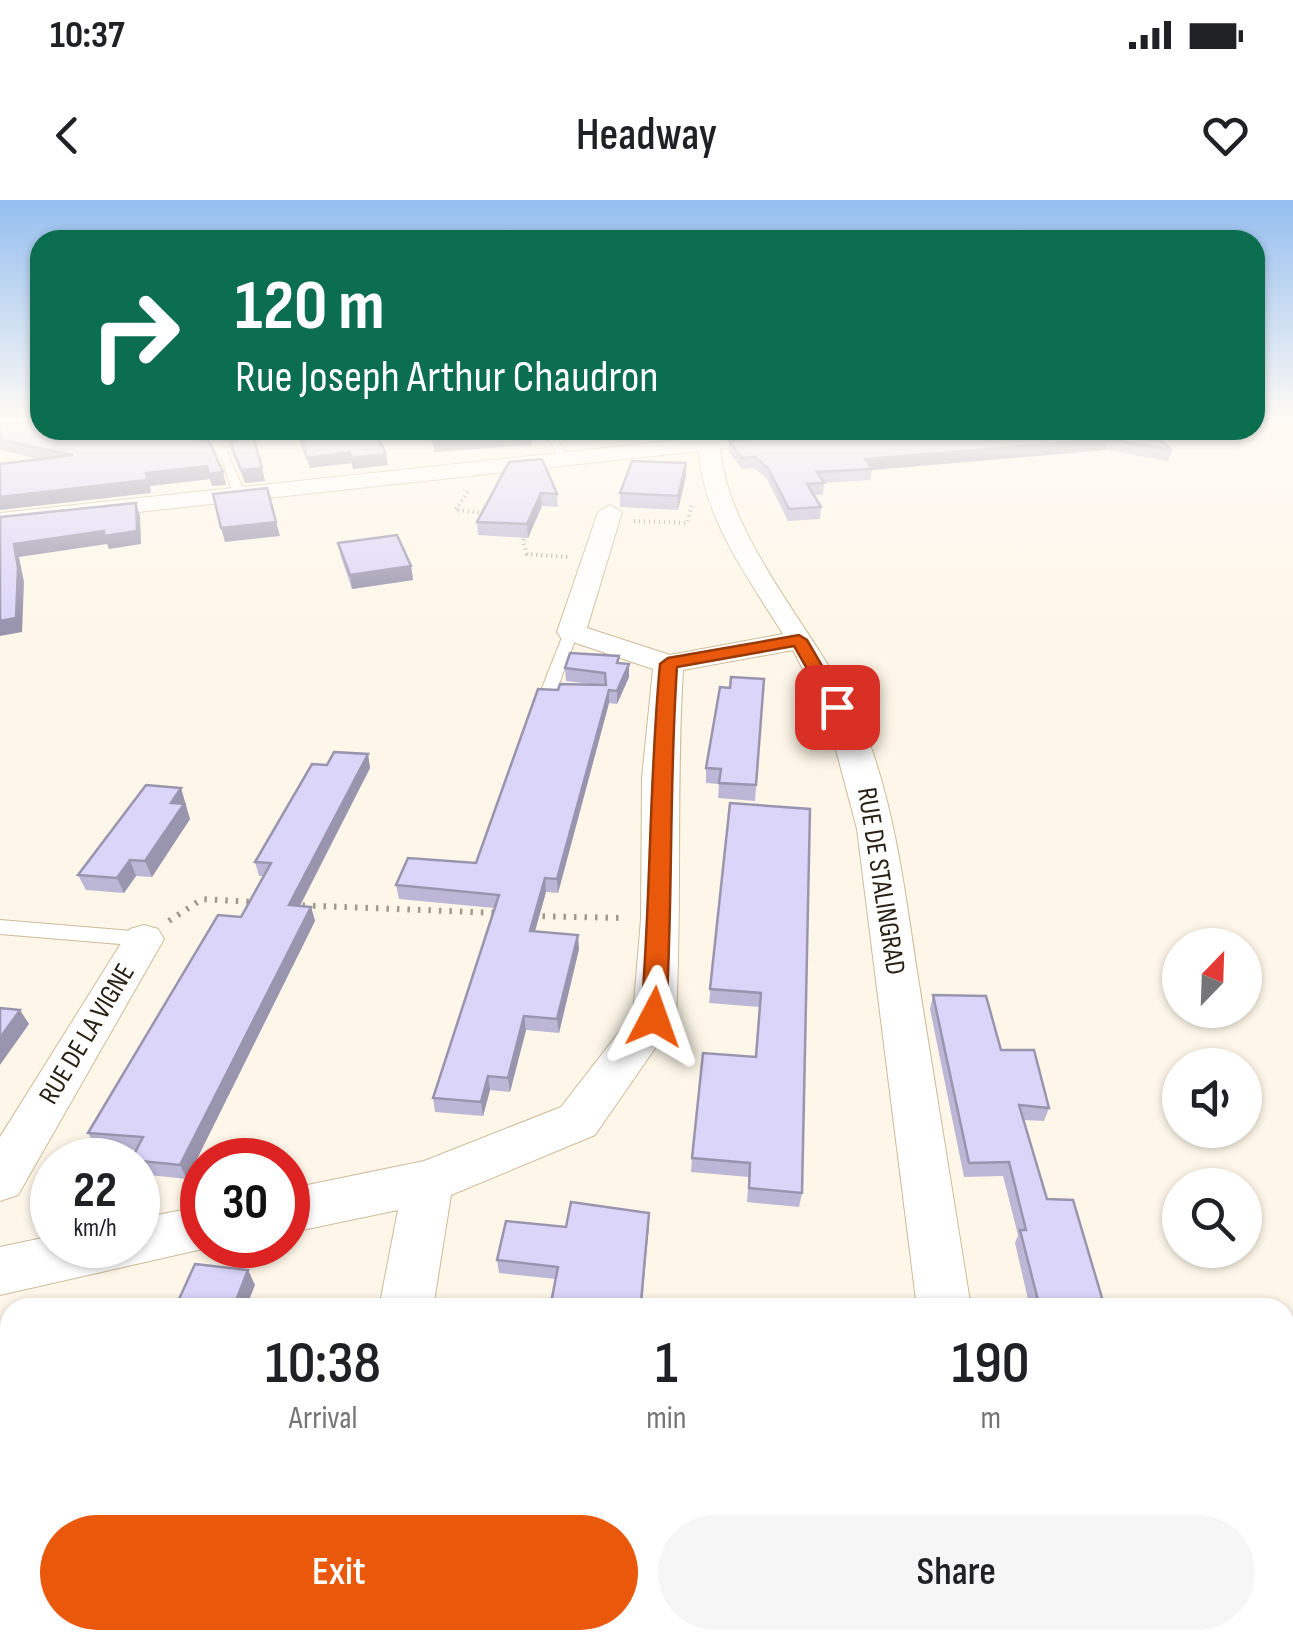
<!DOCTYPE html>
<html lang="en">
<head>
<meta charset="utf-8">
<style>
	:root { --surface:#fff; --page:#f6f6f6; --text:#202124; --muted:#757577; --accent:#ea580c }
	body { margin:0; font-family:"Sofia Sans Condensed",sans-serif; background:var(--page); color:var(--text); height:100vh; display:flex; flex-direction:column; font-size:38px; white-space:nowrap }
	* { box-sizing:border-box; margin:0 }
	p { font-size:32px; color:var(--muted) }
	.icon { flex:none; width:55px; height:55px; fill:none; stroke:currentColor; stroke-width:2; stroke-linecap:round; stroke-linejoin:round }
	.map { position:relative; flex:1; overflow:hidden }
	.details { position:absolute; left:0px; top:1098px; width:1295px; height:352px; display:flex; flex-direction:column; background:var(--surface); border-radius:30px 30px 0 0; box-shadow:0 2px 8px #0004 }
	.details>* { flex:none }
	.guide { position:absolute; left:30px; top:30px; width:1235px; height:210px; border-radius:30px; box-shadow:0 2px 8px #0004; background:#0b6e4f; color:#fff; overflow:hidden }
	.needle { width:65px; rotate:23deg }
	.fabs { position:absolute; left:1162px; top:728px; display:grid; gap:20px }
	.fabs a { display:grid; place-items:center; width:100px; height:100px; border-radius:50%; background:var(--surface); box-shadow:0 2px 8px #0004; font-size:50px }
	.speed { position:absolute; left:30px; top:938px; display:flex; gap:20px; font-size:50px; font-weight:700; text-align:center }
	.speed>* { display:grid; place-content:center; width:130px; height:130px; border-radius:50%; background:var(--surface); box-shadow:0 2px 8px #0004; line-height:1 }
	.speed small { font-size:25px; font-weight:400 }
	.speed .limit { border:15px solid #d22; background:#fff; color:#111 }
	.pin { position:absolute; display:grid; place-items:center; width:85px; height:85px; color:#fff; margin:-42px; border-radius:20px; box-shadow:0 5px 15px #0006 }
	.me { position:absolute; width:110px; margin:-55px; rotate:4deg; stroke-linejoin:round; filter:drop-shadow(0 0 8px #0008) }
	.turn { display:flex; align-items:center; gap:35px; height:210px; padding:0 40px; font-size:45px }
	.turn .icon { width:130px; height:130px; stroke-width:2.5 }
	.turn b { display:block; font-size:70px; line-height:85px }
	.eta { display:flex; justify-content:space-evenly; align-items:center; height:170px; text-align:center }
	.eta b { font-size:60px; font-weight:600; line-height:70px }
	.button { display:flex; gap:20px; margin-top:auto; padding:20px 40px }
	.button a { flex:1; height:115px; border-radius:60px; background:var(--accent); color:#fff; font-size:40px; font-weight:600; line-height:115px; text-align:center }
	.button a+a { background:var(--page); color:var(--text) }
	.status { display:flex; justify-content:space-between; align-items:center; height:70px; padding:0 50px; background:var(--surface); direction:ltr }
	.status svg { height:28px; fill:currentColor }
	header { display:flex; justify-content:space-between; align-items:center; height:130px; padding:0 40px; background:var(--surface); font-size:45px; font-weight:600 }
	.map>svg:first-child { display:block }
</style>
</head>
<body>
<div class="status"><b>10:37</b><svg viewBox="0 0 49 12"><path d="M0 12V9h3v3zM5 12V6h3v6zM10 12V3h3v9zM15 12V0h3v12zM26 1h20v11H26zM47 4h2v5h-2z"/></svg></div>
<header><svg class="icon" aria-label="back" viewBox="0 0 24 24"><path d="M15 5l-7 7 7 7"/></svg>Headway<svg class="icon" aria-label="heart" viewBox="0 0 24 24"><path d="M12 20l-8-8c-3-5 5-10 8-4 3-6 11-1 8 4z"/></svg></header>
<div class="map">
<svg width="1293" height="1448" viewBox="0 0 1293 1448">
	<rect width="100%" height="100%" fill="#fef7e9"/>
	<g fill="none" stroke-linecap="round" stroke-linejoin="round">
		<g stroke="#cdbb99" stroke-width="2">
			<g id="lane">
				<path d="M140,230H152L161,236L217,243L224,248L245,242L260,230H272L253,246L227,252L244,291L238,294L232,291L222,259L214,249L154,241Z"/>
				<path d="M543,230H553L568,258H560Z"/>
				<path d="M571,428L578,432L559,484L583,485L591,490L583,495L545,491L542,488L564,432Z"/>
				<path d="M0,720L144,732L154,739L144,746L0,734Z"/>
			</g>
		</g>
		<g stroke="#cdbb99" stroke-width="2">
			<g id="street">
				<path d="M698,230H718L719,236L789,230H872L862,236L720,249C731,354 837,450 873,553C898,627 907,707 919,784C936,892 954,1000 971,1108H917L857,629L827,516L793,450L683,470C676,587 682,701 676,817L669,828L595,935L451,995L433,1108H379L398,1010L288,1033V989L424,961L561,907L633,814L641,719L642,578L653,469L561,438L557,432L598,312L610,305L622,312L587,428L670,455L783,434C749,379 703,318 699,251L0,327V313L698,238Z"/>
				<path d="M144,725L158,729L164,739L18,995L0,1001V937L130,729Z"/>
				<path d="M202,1006V1045H220L0,1095V1047L52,1036V1045H138V1019Z"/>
				<path d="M640,1440H713L716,1448H643Z"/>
				<path d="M1057,1440H1127L1130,1448H1060Z"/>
			</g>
		</g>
		<g stroke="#a0998c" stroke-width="4" stroke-dasharray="1 4" stroke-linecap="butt">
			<path d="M468,292L455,310L490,314"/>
			<path d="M634,321L687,323L692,304"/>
			<path d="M528,330L523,341L527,354L568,357"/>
		</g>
		<g stroke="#a0998c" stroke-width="6" stroke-dasharray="2.5 8" stroke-linecap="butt">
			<path d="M292,705L499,713"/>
			<path d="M532,716L624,718"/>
			<path d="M169,721L202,699L255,702"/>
		</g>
		<use href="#lane" fill="#fff" fill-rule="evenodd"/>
		<use href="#street" fill="#fff" fill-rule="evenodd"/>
	</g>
	<g fill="#bcb7d6">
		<path d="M0,222L146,230L226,285L212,286L210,279L150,286L151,293L39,259L0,250Z"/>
		<path d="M158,230H251L252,232L243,239L225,243L162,232Z"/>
		<path d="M296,230H374L388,265L353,269L351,263L310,268Z"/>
		<path d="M584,230H637L618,239Z"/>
		<path d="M1147,230L1172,250L1168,261L1106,250L872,270L870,280L824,283L823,295H814L821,307L820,319L788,321L767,279L754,268L742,269L729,252V241Z"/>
		<path d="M230,243L265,281L245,283L233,255Z"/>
		<path d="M509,262L557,294L558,307L542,306L528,338L478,335L477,322Z"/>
		<path d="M686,263V276L678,310L620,307V293Z"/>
		<path d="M338,343L411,366L413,380L352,389L341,357Z"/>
		<path d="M619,456V463L629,477L617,504L609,503L558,693L546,692L535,731L579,749L559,833L526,830L510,892L490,890L483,916L435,912L433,898L494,708L399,699L396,685L476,663L558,490L598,485L566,481L565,468Z"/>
		<path d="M764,479L755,601L718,598L719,584L706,583V568L730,488Z"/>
		<path d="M368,554L370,568L300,706L311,707L315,721L187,979L139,974L136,950L96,947L88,933L241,717L263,676H259L255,662L327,565Z"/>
		<path d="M187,603L185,606L190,619L152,677L136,676L124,693L86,690L78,675Z"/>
		<path d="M730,603L802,993L799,1007L747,1002L749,977L691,972L692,958L755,857L759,807L709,803Z"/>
		<path d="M933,795L1001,850L1049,908L1044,921L1024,920L1047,999L1105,1108H1030L1015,1043L1018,1035L1003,976L964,977L930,809Z"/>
		<path d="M649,1013L642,1108H550L556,1079L499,1073L497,1060L566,1027Z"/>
		<path d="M984,1440H1038L1040,1444L1051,1448H979Z"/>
	</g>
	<g fill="#9995ae">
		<path d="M227,230H251L252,232L243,239L225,243L222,231Z"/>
		<path d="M618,230H637L618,239Z"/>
		<path d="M531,234L532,245L434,252L433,242Z"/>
		<path d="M1109,239L1106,250L872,270L865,259Z"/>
		<path d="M350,252L351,263L310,268L307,258Z"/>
		<path d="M386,254L388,265L353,269L351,258Z"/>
		<path d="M686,263V276L678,310V296Z"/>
		<path d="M207,266L223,272L226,285L212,286L210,279L150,286L151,293L0,310V297L146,273Z"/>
		<path d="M262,268L265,281L245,283L241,270Z"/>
		<path d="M541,293L542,306L528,338L527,324Z"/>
		<path d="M136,303L140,316L141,344L109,349L107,344L19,357L24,382L22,432L0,436V421L14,344Z"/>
		<path d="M276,322L280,336L225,342L221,328Z"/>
		<path d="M411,366L413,380L352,389L350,375Z"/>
		<path d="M629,464V477L617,504V491Z"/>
		<path d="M609,490V503L558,693L557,679Z"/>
		<path d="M368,554L370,568L293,719L289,705Z"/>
		<path d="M181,588L190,619L152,677L145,661L171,603Z"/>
		<path d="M130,660L136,676L124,693L117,678Z"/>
		<path d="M545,678L546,692L531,745L530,731Z"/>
		<path d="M311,707L315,721L187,979L180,965Z"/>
		<path d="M578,735L579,749L559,833L557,819Z"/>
		<path d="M20,810L29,824L0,865V838Z"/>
		<path d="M524,816L526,830L510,892L508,878Z"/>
		<path d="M488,876L490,890L483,916L481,902Z"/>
		<path d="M649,1013V1026L641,1108Z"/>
		<path d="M248,1070L255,1085L246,1108L237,1098Z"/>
	</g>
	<g fill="#dbd5f9" stroke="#9995ae" stroke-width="2.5">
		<path d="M0,222H40V230H146L150,233L209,241L223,272L209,274L207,266L146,273L147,280L0,297V264L73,255L0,240Z"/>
		<path d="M298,230H374L386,254L351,258L350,252L307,258Z"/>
		<path d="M430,230H529L531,234L433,242Z"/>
		<path d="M854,230H1147L1172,250L1109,239L865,259L872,269L817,272L824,283L807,284L821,307L789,309L768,268L755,257L742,258L729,241Z"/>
		<path d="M253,236L262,268L241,270L230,243Z"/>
		<path d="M542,259L557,294L541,293L527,324L477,322L509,262Z"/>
		<path d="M632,261L686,263L678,296L620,293Z"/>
		<path d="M267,288L276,322L221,328L213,294Z"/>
		<path d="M136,303L137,331L104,336V331L14,344L18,368L16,418L0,421V317Z"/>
		<path d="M397,335L411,366L350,375L338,343Z"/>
		<path d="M570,453L619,456L617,463L629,464L617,491L609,490L557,679L545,678L530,731L578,735L557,819L524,816L508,878L488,876L481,902L433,898L499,695L396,685L408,658L476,663L538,489L558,490L560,484L606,485L605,473L565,468Z"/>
		<path d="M731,477L764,479L756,585L719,583L721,569L706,568L720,487L730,488Z"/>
		<path d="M334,552L368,554L289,705L311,707L180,965L131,960L143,937L88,933L218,715L241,717L271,663L255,662L312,564L327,565Z"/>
		<path d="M146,585L181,588L171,603L184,604L145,661L130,660L117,678L78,675Z"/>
		<path d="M730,603L810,609L802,993L749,988L750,963L692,958L703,853L756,857L761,793L710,789Z"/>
		<path d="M933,795L986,796L1001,850H1034L1049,908L1019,905L1047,999L1073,1000L1105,1108H1040L1020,1030H1026L1009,962L969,963Z"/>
		<path d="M0,808L20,810L0,838Z"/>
		<path d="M571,1002L649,1013L641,1102L610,1100L609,1108H550L558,1067L497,1060L506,1021L566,1027Z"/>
		<path d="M195,1064L248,1070L237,1098L300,1105L299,1108H175Z"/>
		<path d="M799,1440H880L883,1448H781Z"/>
		<path d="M989,1440H1038L1040,1444L1047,1441L1051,1448H993Z"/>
	</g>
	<linearGradient id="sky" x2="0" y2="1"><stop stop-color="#94beef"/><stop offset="0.52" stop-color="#fffbf5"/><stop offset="1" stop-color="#fffbf5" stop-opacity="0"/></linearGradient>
	<rect width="1293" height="424" fill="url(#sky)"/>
	<path fill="#ea580c" stroke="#983908" stroke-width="2.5" d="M799,435L807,440L846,507L844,511H831L794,446L677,467C669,584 673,700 666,817L662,823H645L641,817C651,699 649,581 660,464L668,458Z"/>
	<g text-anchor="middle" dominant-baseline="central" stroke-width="10" stroke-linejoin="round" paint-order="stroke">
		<g font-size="28" fill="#282114" stroke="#fff">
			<text transform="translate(881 681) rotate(81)">RUE DE STALINGRAD</text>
			<text transform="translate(87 834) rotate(-59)">RUE DE LA VIGNE</text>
		</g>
	</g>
</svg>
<div class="fabs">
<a><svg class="needle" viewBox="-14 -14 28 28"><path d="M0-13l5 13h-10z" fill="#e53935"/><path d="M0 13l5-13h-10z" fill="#757577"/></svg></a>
<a><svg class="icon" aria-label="sound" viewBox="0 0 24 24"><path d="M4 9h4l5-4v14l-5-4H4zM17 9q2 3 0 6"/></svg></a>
<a><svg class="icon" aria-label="search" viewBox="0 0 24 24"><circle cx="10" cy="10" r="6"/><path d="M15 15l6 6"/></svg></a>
</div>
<div class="speed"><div>22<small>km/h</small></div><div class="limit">30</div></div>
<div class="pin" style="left:837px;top:507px;background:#d93025"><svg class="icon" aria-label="arrive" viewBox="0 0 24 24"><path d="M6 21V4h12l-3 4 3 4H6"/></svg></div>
<svg class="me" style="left:654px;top:817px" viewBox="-20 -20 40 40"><path d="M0-17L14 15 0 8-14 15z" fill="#ea580c" stroke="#fff" stroke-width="4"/></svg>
<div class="guide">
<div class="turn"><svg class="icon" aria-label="right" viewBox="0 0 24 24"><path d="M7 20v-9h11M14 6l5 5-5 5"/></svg><div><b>120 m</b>Rue Joseph Arthur Chaudron</div></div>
</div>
<section class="details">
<div class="eta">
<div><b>10:38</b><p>Arrival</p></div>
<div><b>1</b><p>min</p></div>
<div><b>190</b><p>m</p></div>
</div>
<div class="button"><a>Exit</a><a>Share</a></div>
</section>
</div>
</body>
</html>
